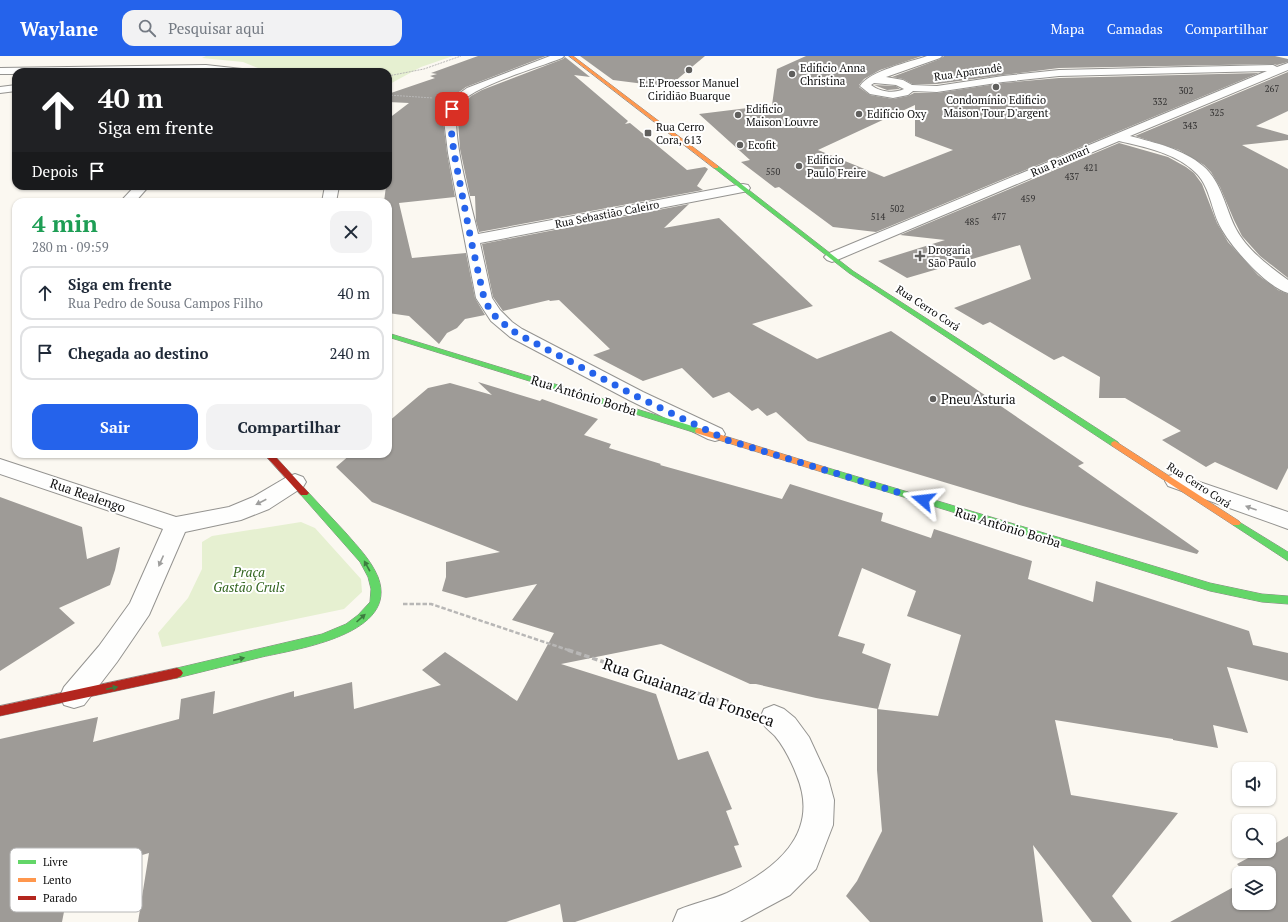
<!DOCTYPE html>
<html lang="pt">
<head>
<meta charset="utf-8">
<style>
	:root { --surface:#fff; --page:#f2f2f3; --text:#1f2937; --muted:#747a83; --line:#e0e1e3; --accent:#2563eb }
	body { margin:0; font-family:"PT Serif",serif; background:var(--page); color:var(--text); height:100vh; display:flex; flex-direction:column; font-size:15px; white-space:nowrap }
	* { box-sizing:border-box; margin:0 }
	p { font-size:13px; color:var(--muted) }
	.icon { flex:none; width:22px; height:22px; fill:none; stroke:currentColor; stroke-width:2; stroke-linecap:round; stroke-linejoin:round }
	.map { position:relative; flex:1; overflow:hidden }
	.side { position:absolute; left:12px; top:142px; width:380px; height:260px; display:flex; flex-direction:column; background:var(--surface); border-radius:12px; box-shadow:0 1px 3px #0004 }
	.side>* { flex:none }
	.top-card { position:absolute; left:12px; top:12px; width:380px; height:122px; border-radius:12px; box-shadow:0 1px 3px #0004; background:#202124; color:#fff; overflow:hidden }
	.buttons { position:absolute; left:1232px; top:706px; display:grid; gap:8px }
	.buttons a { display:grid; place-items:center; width:44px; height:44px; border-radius:8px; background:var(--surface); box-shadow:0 1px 3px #0004; font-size:20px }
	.pin { position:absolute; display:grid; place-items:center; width:34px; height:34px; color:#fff; margin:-17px; border-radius:8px; box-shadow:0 2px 6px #0006 }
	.me { position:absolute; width:44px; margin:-22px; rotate:287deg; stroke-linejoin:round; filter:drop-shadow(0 0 3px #0008) }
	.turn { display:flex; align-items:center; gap:14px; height:84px; padding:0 20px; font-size:18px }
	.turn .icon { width:52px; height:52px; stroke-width:2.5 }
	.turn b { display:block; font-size:28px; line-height:34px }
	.then { display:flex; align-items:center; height:38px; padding:0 20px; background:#0003; gap:8px; font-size:15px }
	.round { display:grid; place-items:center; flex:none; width:42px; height:42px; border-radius:12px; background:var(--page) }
	.summary { display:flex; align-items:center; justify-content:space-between; height:68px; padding:0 20px }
	h1 { font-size:24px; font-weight:600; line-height:30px; color:#1e9e55 }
	.cta { display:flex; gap:8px; margin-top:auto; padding:8px 20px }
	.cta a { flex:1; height:46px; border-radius:12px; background:var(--accent); color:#fff; font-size:16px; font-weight:600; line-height:46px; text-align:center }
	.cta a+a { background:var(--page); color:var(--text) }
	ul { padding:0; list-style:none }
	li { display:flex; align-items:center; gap:12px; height:54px; margin:0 8px 6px; padding:0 12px; border:2px solid var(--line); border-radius:12px }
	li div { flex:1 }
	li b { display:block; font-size:15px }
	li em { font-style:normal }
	header { display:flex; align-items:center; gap:24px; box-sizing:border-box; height:56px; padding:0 20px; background:var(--accent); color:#fff }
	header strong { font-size:19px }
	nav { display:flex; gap:22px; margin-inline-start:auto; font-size:14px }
	.search { width:280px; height:36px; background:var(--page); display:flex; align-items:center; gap:10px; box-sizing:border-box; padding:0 14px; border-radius:12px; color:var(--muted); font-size:15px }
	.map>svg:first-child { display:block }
</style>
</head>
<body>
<header>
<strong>Waylane</strong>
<div class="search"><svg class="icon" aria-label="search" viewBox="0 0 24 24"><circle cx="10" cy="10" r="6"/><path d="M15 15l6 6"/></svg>Pesquisar aqui</div>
<nav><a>Mapa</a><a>Camadas</a><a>Compartilhar</a></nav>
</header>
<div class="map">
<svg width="1288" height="866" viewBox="0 0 1288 866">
	<rect width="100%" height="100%" fill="#fbf8f1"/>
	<g fill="#e6f0d1">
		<path d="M206,0H453L421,11L388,29V16H284L258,12L243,6L202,2Z"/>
		<path d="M301,466L315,472L361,523L362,536L344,553L162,591L158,577L188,542L202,513V486L212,480Z"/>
	</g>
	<g fill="#9e9b97" fill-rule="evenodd">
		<path d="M478,0H546L466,31L452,41L445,52L443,64L447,97L455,141L399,147L412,202L466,197L475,242L485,259L465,263L457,272L447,277L439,288L409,260L388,257V146H384L386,130H388V63L409,47L388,46V38L435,22L430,20L437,18L431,17Z"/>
		<path d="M580,0H705L668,31L613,24Z"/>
		<path d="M806,0H922L880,14L864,23L859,29V31L870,39L893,43L908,40L914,37H937L1003,27L1059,22L1259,17L876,176L833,171L779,131L775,132L741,106L750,104L699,58L772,49L777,13ZM915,49V80L953,94L884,121L818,94Z"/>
		<path d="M944,0H1275L1288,3V6L1277,9L1273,8L1059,12L1003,19L937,28H912L903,23L892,21L940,3Z"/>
		<path d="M565,1L590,21L574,19L628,65L625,68L630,67L687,114L705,111L708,113L697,130L703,134L479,176L476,165L475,140H470L460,93L458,65L461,50L471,40L482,34L563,3Z"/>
		<path d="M1288,16V55L1256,70L1288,79V84L1242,89L1288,113V222L1260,200L1242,180L1234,164L1220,131L1211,116L1204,109L1179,94L1135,80Z"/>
		<path d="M874,29L896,30L900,33L887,34Z"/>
		<path d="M1119,87L1168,101L1186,111L1194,117L1202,128L1217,167L1228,186L1258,219L1278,234L1288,238V412L1277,434L1215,406L1206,411L1162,384L1181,375L1125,342H1099L1100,321L1063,300L1054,304L990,266L983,269L954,252L1031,223L1020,189L907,222L878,205L945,184L900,179Z"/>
		<path d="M689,148L664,172L719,162L813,250L752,268L817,303L891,275L1084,407L1078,410L1199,495L1197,498L1023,450L808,385L776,356L767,360L758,352L752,355L729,336L713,342L682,312L643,325L593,299L610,293L559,244L550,245L549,244L503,255L493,241L482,188Z"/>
		<path d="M478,326L540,345L542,343L598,363L584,379L611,388L609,392L661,408L660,409L782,443L790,428L883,457L881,465L931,482L934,473L1032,505L1028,523L1093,546L1096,525L1249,575L1253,589L1288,597V625L1227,611L1248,677L1213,669L1218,692L1173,684V683L1055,664L1071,739L1178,757L1112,840L1132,866H1092L1033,789L1043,866H870L846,840L857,825L882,775L877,714V653L938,660L961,579L907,560L916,535L862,512L838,580L865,588L862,597L891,608L878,653L816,642L756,628H750L661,588L561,608L656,638L678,704L708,695L732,753L726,755L739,789L734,790L742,811L575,866H563L560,848L506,866H138L149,797L71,820L62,866H0V683L98,661L93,686L179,663L181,643L215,635L213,658L294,635V641L352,626L354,653L441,629L422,614L445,596L517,645L554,577L512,564L537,528L466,542L442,535L446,521V506L500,496L372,446L336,411L351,398H388V366L428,332L450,327L492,339Z"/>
		<path d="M0,441L82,471L87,503L120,491L115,514L110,529L59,552L75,567L0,615Z"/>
		<path d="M1288,780V866H1170L1239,828V847H1269V817H1245L1237,808L1261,795H1269V791Z"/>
	</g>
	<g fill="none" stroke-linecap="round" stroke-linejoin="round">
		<g stroke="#949390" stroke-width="2">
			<g id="street">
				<path d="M550,0H564L562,2C537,12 480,28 462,45C458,50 456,58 456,65C457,101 470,143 478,178L743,128L748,129L750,132L748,135L743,136L480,187L492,242L500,254L512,266L522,273L643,336L722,373L725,378L722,383L715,385L708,383L629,344L510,281L491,265L476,242L448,97L444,64L446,53L453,42L467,32Z"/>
				<path d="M927,0H942L940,2L886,21L903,24L912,29L937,30L1003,20L1059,14L1273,9L1277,11L1288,7V14L1130,80C1156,87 1183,93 1203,110C1222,126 1225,152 1236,173C1247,194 1269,210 1288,224V237C1266,231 1227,187 1218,166C1211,150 1209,129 1195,116C1175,97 1145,91 1119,85L837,204L832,206L827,204L824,201L827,198L1267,15L1059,20L1003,26L937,36L913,35L908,39L893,42L870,38L860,30C869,15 910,6 927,0ZM874,27L896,29L904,33C894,38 880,36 871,29Z"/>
				<path d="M206,9L242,13L247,16H16V18H0V12Z"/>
				<path d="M16,29V35L0,37V31Z"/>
				<path d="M135,130H149L135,146H120Z"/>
				<path d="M325,130H339L336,146H322Z"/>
				<path d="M0,403L176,461L229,451L253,441L287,421L295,418L303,421L306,426L303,431L269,453L241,464L185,476L149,559L117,606L84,649L74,652L64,649L60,640L64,631L99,590L130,547L163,473L0,418Z"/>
				<path d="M1176,418L1288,456V473L1168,430L1165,425L1168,420Z"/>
				<path d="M774,649L784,653L795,662L809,681L828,722L834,744L833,769L816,813L790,839L740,866H673L678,854C694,847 711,844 727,837C774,814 821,779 797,720C792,707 785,692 775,680C768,673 764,672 760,662L764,653Z"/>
			</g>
		</g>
		<g stroke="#8b8986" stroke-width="1">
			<g id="fast">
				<path d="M714,110H718L853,215L1118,386L1119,388L1118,390H1112L849,217L714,112Z"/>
				<path d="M388,277L702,373L703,375L702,377H696L388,281Z"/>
				<path d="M825,411L1210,527L1262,538L1288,540V548L1262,546L1210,535L822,416L821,414L822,412Z"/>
				<path d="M304,434L307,435C320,449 333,463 346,477C358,491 371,504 378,521C400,578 298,593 262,601C234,608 205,615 177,622L173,620L171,617L173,614L177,612L322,578L346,568L358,559L370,546L371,533L368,521L360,506L301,439L299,437Z"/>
				<path d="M1236,464L1288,496V505L1233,469L1231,467L1233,465Z"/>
			</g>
		</g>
		<g stroke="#8b8986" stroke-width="1">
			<g id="slow">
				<path d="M569,0H573L718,110V112H714Z"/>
				<path d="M699,372L828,412L829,414L825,417L696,377L695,375L696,373Z"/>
				<path d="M1115,385L1239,465L1241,467L1239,469H1233L1112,390L1111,388L1112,386Z"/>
			</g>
		</g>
		<g stroke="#8b8986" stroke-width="1">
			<g id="jam">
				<path d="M264,398H273L307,435L309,437L307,439H301Z"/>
				<path d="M177,612L181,614L183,617L181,620L177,622L0,660V650Z"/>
			</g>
		</g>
		<g stroke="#b8b7b6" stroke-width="1" stroke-dasharray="2 1" stroke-linecap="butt">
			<path d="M388,20L424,13L461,0"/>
			<path d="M388,39L433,42"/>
		</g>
		<path stroke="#b8b7b6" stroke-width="2.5" stroke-dasharray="4.5 2" stroke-linecap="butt" d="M403,548H431L571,595"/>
		<path stroke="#b8b7b6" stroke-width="3.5" stroke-dasharray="5.5 3" stroke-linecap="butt" d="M568,594L745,653"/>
		<use href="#street" fill="#fefefd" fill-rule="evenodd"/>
		<use href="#fast" fill="#63d668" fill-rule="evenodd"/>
		<use href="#slow" fill="#ff974d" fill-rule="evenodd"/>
		<use href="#jam" fill="#b3261e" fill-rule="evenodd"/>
	</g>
	<defs><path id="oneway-solid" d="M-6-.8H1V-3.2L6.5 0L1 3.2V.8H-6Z"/></defs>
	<g fill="#9e9e9d">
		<use href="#oneway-solid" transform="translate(261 446) rotate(153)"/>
		<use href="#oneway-solid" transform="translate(1251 452) rotate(-160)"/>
		<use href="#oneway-solid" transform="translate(161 505) rotate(114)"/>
	</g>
	<g fill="#3c7c3f">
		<use href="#oneway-solid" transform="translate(367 510) rotate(-119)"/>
		<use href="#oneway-solid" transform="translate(361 562) rotate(-42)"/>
		<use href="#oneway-solid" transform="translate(239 603) rotate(-13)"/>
		<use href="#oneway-solid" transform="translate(112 632) rotate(-12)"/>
	</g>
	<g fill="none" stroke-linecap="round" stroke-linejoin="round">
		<path stroke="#2563eb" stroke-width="7" stroke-dasharray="0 12.6" d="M452,53L450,64L454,97L471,184L484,242L491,256L500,265L516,277L636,340L727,384L923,444"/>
	</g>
	<g fill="#605f5d" stroke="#fff" stroke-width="1.5">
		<circle cx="689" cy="14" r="4"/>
		<circle cx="792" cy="18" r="4"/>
		<circle cx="996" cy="31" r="4"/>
		<circle cx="859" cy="58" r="4"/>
		<circle cx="738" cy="59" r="4"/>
		<rect x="644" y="73" width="8" height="8" rx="2"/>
		<circle cx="740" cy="89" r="4"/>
		<circle cx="799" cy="110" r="4"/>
		<path d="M918 194h4v4h4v4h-4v4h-4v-4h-4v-4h4z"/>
		<circle cx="933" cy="343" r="4"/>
	</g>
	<g text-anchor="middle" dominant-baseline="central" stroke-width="4" stroke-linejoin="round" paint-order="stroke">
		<g font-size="9" fill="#313030">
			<text x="1272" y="33">267</text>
			<text x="1186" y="35">302</text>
			<text x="1160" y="46">332</text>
			<text x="1217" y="57">325</text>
			<text x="1190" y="70">343</text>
			<text x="1091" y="112">421</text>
			<text x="773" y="116">550</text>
			<text x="1072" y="121">437</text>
			<text x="1028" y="143">459</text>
			<text x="897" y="153">502</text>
			<text x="878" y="161">514</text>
			<text x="999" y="161">477</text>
			<text x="972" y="166">485</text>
		</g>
		<g font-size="11" fill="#0d0d0d" stroke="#fff" text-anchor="start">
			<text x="800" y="12">Edificio Anna<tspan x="800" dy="13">Christina</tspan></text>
			<text x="689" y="27" text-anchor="middle">E.E Proessor Manuel<tspan x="689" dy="13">Ciridião Buarque</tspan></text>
			<text x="996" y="44" text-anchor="middle">Condomínio Edificio<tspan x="996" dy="13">Maison Tour D'argent</tspan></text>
			<text x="746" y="53">Edificio<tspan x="746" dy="13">Maison Louvre</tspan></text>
			<text x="867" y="58">Edifício Oxy</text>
			<text x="656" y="71">Rua Cerro<tspan x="656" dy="13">Cora, 613</tspan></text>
			<text x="748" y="89">Ecofit</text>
			<text x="807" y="104">Edificio<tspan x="807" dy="13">Paulo Freire</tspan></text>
			<text x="928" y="194">Drogaria<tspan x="928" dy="13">São Paulo</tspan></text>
		</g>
		<g font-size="11" fill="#0d0d0d" stroke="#fff">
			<text transform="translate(968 16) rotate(-8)">Rua Aparandê</text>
			<text transform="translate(1060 105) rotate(-23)">Rua Paumari</text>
			<text transform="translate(607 158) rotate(-11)">Rua Sebastião Caleiro</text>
			<text transform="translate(928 252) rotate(33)">Rua Cerro Corá</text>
			<text transform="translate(1199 429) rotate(33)">Rua Cerro Corá</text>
		</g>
		<g font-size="13" fill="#0d0d0d" stroke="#fff">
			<text transform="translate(584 339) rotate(17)">Rua Antônio Borba</text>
			<text transform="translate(88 439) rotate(19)">Rua Realengo</text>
			<text transform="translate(1008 471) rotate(17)">Rua Antônio Borba</text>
		</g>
		<g font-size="13" fill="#0d0d0d" stroke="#fff" text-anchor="start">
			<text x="941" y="343">Pneu Asturia</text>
		</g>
		<g font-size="13" font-style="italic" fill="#31641e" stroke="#fff">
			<text x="249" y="516">Praça<tspan x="249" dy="15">Gastão Cruls</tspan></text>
		</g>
		<g font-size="16" fill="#0d0d0d" stroke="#fff">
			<text transform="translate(689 636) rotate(19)">Rua Guaianaz da Fonseca</text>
		</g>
	</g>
	<rect x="10" y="792" width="132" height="64" rx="6" fill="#fff" stroke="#b6b6b6" stroke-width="1"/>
	<rect x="18" y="804" width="18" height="4" fill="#63d668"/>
	<rect x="18" y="822" width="18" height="4" fill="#ff974d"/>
	<rect x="18" y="840" width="18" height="4" fill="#b3261e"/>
	<g font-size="11" fill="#0d0d0d">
		<text x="43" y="810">Livre</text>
		<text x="43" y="828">Lento</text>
		<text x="43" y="846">Parado</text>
	</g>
</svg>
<div class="buttons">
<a><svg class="icon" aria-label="sound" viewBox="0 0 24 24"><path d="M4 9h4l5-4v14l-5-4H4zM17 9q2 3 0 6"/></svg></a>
<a><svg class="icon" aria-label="search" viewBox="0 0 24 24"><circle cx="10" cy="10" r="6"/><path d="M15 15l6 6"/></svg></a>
<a><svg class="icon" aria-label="layers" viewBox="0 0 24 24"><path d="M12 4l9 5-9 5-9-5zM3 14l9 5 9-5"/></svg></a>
</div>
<div class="pin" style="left:452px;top:53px;background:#d93025"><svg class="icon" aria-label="arrive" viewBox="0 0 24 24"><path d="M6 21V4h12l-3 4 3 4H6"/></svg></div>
<svg class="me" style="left:923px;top:444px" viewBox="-20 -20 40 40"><path d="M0-17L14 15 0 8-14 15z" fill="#2563eb" stroke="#fff" stroke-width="4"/></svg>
<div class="top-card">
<div class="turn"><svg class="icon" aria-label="ahead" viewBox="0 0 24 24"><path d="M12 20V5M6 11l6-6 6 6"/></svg><div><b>40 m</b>Siga em frente</div></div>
<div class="then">Depois<svg class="icon" aria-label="arrive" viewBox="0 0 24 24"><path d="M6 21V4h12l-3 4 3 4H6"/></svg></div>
</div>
<section class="side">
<div class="summary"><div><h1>4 min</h1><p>280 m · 09:59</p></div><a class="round"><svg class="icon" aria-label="close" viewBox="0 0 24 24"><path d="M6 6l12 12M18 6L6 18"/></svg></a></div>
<ul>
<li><svg class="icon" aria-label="ahead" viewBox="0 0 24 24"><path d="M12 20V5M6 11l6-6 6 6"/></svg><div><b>Siga em frente</b><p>Rua Pedro de Sousa Campos Filho</p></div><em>40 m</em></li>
<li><svg class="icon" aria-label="arrive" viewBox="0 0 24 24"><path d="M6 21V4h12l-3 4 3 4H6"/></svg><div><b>Chegada ao destino</b></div><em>240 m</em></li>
</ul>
<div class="cta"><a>Sair</a><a>Compartilhar</a></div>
</section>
</div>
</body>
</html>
